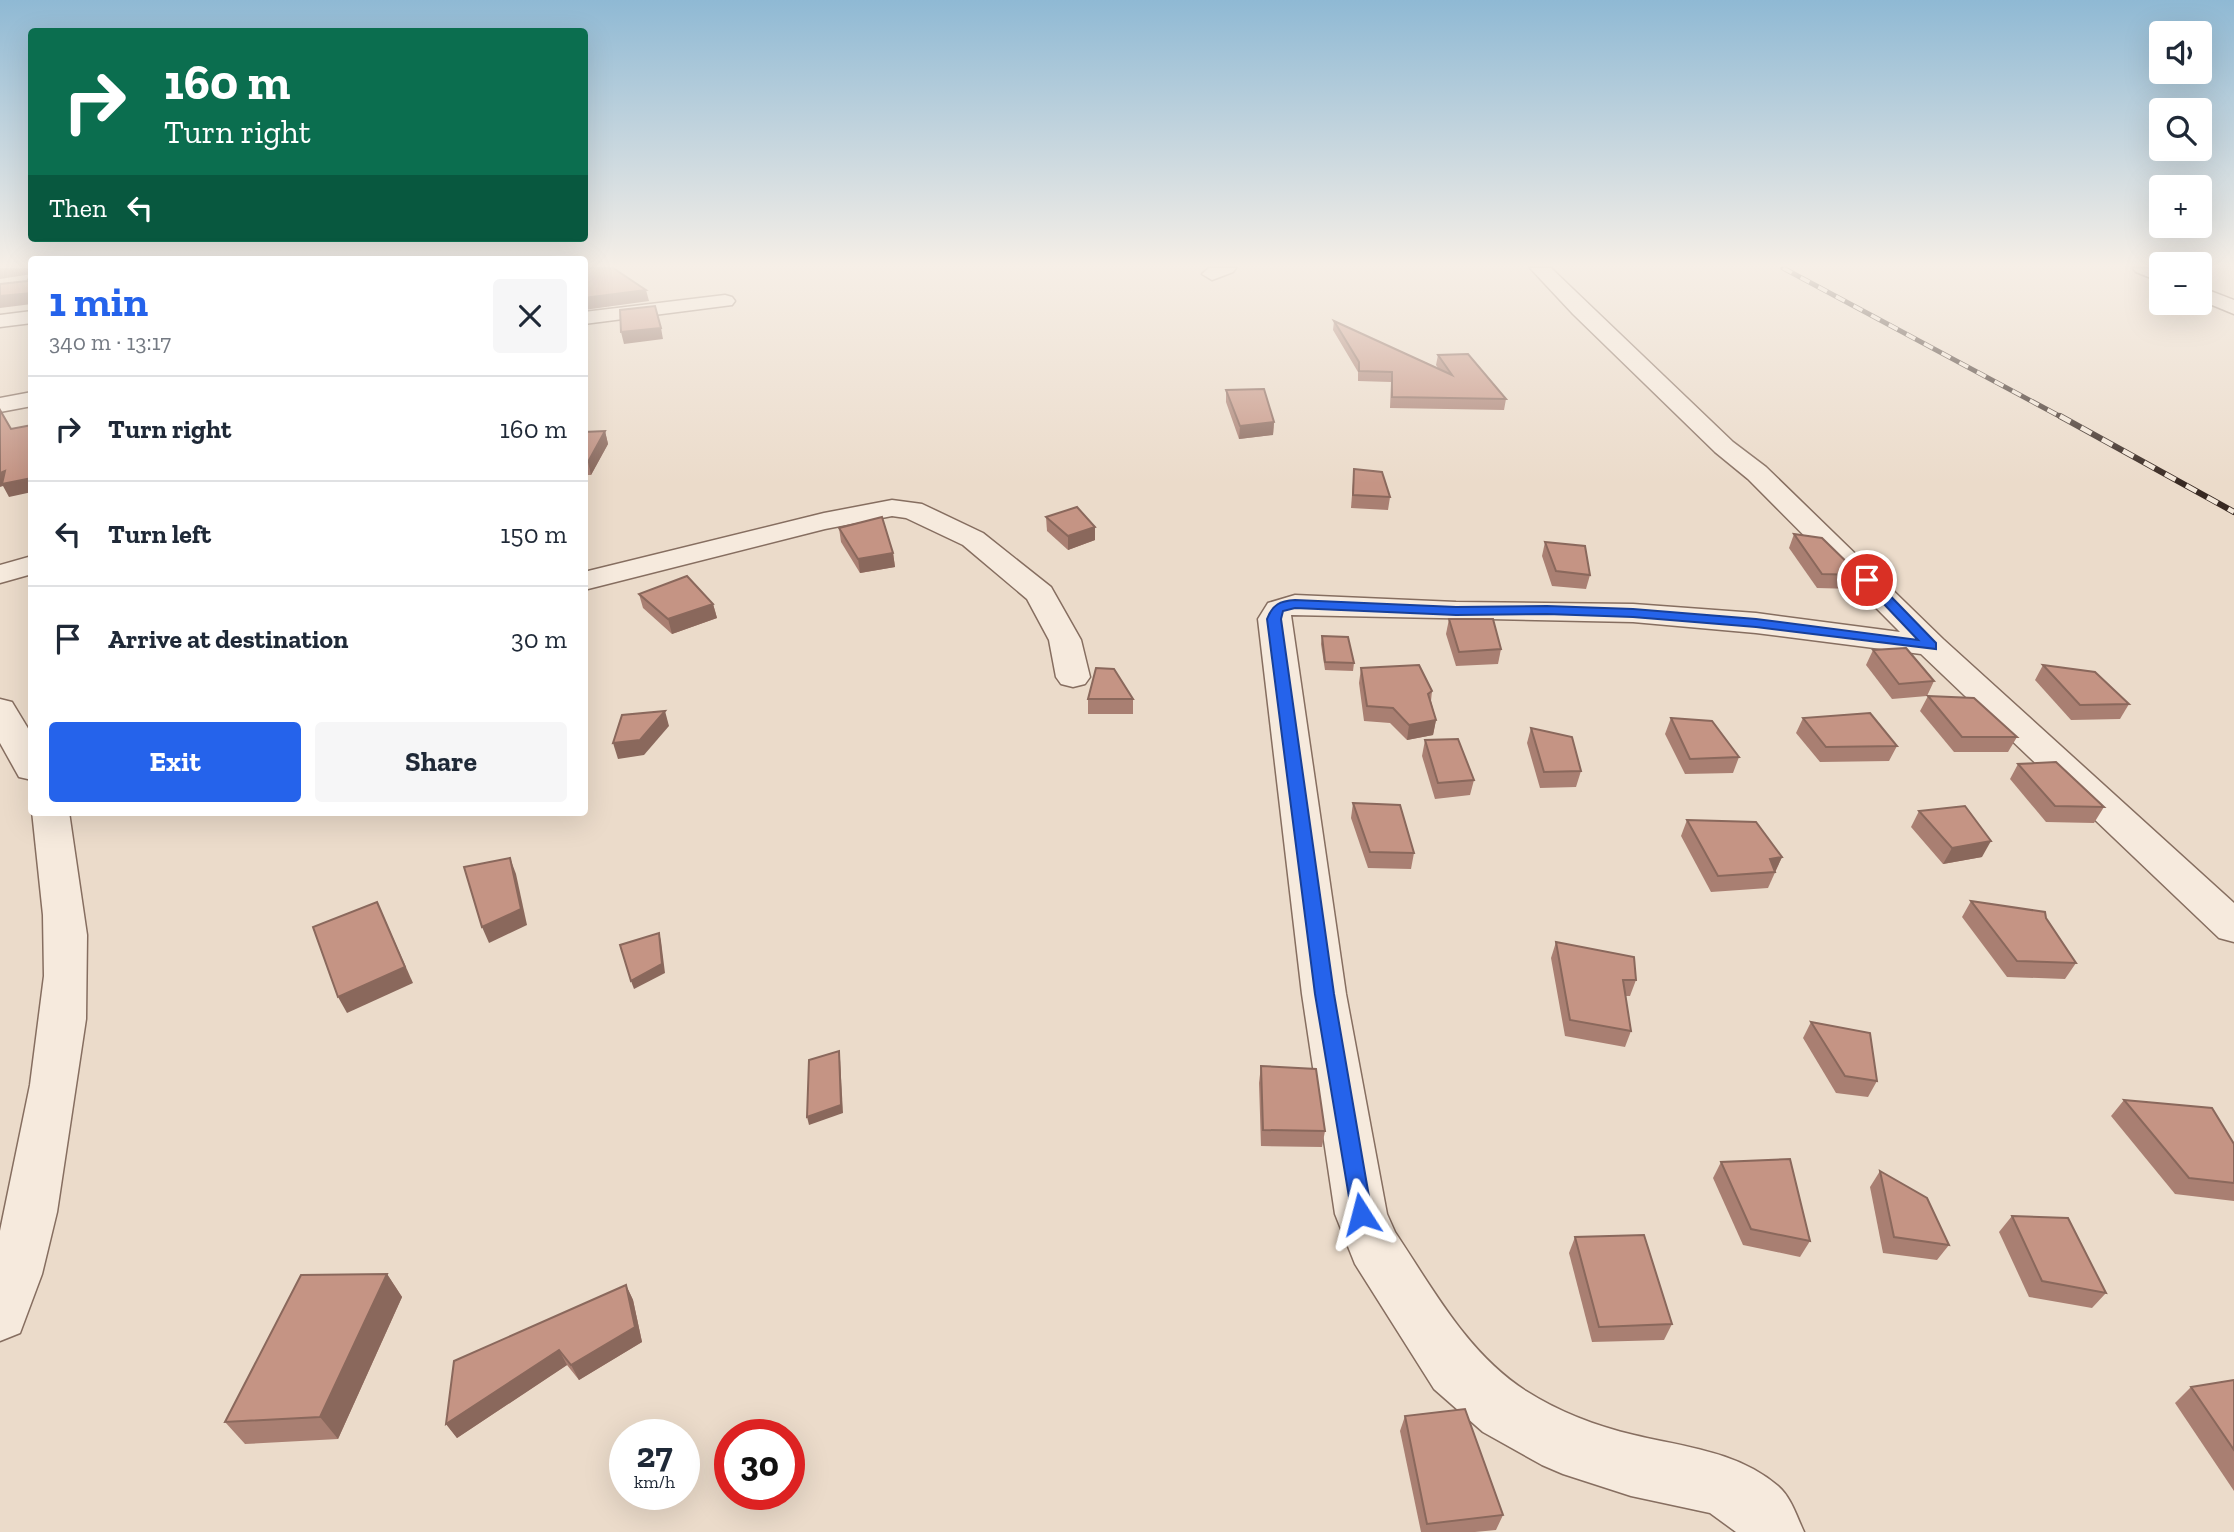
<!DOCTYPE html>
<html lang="en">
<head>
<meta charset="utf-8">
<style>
	:root { --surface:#fff; --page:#f6f6f7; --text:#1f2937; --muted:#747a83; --line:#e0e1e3; --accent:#2563eb }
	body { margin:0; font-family:"Zilla Slab",serif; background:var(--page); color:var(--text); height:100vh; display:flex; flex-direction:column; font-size:26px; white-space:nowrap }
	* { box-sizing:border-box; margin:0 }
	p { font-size:23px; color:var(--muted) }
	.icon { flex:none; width:38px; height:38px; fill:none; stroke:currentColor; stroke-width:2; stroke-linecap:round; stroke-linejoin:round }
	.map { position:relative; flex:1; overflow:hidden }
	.panel { position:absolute; left:28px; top:256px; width:560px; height:560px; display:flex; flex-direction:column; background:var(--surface); border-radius:7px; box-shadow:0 7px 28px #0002 }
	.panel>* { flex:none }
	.banner { position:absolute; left:28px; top:28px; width:560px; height:214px; border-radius:7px; box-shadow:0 7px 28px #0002; background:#0b6e4f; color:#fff; overflow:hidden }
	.buttons { position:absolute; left:2149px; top:21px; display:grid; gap:14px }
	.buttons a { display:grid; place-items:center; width:63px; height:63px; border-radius:7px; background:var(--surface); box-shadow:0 7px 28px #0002; font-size:35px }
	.speed { position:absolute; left:609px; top:1419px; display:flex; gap:14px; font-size:35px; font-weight:700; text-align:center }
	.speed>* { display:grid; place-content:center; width:91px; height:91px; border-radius:50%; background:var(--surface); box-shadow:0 7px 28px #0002; line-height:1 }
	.speed small { font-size:18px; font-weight:400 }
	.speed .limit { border:10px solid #d22; background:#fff; color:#111 }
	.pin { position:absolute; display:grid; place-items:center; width:60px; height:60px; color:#fff; margin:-30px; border:4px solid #fff; border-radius:50%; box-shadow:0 2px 7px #0007 }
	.me { position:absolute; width:77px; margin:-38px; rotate:351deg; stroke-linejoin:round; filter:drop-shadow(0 0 5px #0008) }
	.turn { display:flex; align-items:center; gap:24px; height:147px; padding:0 21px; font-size:32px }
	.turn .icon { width:91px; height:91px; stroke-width:2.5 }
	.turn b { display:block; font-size:49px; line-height:60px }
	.then { display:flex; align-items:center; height:66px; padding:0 21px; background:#0003; gap:14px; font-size:26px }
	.round { display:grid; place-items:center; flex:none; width:74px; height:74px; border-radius:7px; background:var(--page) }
	.headline { display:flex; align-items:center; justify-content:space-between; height:119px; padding:0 21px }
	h1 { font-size:42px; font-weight:700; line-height:52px; color:var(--accent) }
	.button { display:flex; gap:14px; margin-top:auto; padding:14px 21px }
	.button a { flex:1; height:80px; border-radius:7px; background:var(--accent); color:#fff; font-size:28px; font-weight:700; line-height:80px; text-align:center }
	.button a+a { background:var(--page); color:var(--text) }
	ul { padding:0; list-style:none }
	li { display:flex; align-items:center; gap:21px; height:105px; padding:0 21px; border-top:2px solid var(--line) }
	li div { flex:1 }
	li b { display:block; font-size:26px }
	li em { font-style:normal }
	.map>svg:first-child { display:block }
</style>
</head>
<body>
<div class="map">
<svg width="2234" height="1532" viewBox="0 0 2234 1532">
	<rect width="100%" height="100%" fill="#ebdbca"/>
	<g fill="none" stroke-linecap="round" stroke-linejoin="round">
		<g stroke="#866e60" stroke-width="3">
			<g id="street">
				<path d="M1209,268H1236L1233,272L1212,280L1202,274Z"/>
				<path d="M1530,268H1551L1733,442L1766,467L1943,639L2234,903V942L2219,938L1921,654L1756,633L1633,622L1291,615L1346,994L1387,1214L1395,1232C1433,1289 1467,1353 1526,1391C1559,1412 1596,1426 1634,1435C1684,1447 1737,1451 1778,1486C1791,1497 1797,1517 1804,1532H1736L1710,1513L1631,1496L1563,1474L1542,1465L1483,1432L1434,1389L1355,1264L1335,1214L1302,994L1258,619L1268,603L1295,595L1456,602L1633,604L1756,613L1900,632L1748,479L1715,452L1573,314Z"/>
				<path d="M2133,268L2161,269V282L2136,272Z"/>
				<path d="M2200,287L2234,300V314L2200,300Z"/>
				<path d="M725,295L732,297L735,301L732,305L584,324V312Z"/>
				<path d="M32,311V323L0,327V315Z"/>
				<path d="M32,392V406L0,412V398Z"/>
				<path d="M892,500L922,504L983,533L1051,587L1081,640L1090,677L1085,684L1073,687L1061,684L1056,677L1049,640L1027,599L963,545L906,518L892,516L825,529L584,590V572L824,513Z"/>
				<path d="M32,556V574L0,583V565Z"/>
				<path d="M0,699L12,702L32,735V780L19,777L0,743Z"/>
				<path d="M32,811L69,812L87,935L86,1019L57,1212L42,1274L20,1333L0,1341V1231L30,1085L44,976L43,915Z"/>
			</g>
		</g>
		<use href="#street" fill="#f6eadd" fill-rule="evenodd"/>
		<g stroke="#382922" stroke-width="5">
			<path id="rail-far1" d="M1783,268L2063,418"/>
		</g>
		<g stroke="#382922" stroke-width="6">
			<path id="rail" d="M2060,416L2234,512"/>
		</g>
		<use href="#rail-far1" stroke="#f3e7d9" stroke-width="3.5" stroke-dasharray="10" stroke-linecap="butt"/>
		<use href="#rail" stroke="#f3e7d9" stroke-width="4.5" stroke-dasharray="12" stroke-linecap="butt"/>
	</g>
	<g fill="#a97f72">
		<path d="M1334,321L1438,368L1436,365L1438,355L1506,399L1504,410L1390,408L1391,382L1358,381V372L1333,330Z"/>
		<path d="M1226,390L1274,422L1273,435L1239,439L1226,402Z"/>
		<path d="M605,431L608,444L591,475H584V432Z"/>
		<path d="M1354,469L1390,497L1388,510L1351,508Z"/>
		<path d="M1046,517L1095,527V540L1068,550L1047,531Z"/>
		<path d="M839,528L893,553L895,567L860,573L841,542Z"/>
		<path d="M1794,534L1860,575L1854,589L1817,588L1789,548Z"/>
		<path d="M1545,542L1590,575L1586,589L1552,586L1542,556Z"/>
		<path d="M639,594L713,604L717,618L672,634L643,608Z"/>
		<path d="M1449,619L1501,649L1498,664L1456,666L1446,634Z"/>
		<path d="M1322,636L1354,663L1353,671L1325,670L1321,644Z"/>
		<path d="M1873,650L1934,681L1927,696L1892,699L1866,665Z"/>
		<path d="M2043,665L2129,704L2120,719L2071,720L2035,680Z"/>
		<path d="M1361,668L1432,691L1431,701L1436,720L1433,735L1407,740L1390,723L1364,721L1359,683Z"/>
		<path d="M1928,696L2017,737L2008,752H1954L1920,711Z"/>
		<rect x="1088" y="699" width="45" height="15"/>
		<path d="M1671,718L1739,757L1733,773L1685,774L1665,734Z"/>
		<path d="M1803,718L1897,746L1889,761L1820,762L1796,733Z"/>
		<path d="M1531,728L1581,771L1576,787L1540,788L1527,743Z"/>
		<path d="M1425,740L1474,780L1470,795L1435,799L1422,756Z"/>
		<path d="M2018,764L2104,807L2094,823L2046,822L2010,779Z"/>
		<path d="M1353,803L1414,853L1411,869L1368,868L1351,818Z"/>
		<path d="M1919,811L1982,857L1943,864L1911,827Z"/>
		<path d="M1687,820L1782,857L1768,888L1711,892L1681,836Z"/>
		<path d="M1971,901L2046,918L2076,963L2065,979L2007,977L1962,917Z"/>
		<path d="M1556,942L1636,980L1630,996H1625L1631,1031L1625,1047L1565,1036L1551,958Z"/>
		<path d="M1811,1022L1877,1081L1868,1097L1836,1093L1803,1038Z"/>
		<path d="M1261,1066L1325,1131L1322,1147L1261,1146L1259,1083Z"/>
		<path d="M2124,1100L2234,1144V1201L2175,1194L2111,1116Z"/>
		<path d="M1721,1162L1810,1241L1800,1257L1743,1245L1713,1178Z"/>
		<path d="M1880,1171L1949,1245L1937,1260L1883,1253L1870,1187Z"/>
		<path d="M2012,1216L2106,1293L2092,1308L2029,1297L1999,1232Z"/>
		<path d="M1575,1237L1672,1324L1664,1340L1592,1342L1569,1253Z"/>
		<path d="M387,1274L402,1297L338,1439L245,1444L225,1422Z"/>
		<path d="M626,1285L633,1300L642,1342L579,1380L567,1365L457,1438L446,1424Z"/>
		<path d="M2234,1380V1491L2175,1403L2191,1387Z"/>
		<path d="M1405,1416L1503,1515L1496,1530L1475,1532H1421L1400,1431Z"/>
	</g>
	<g fill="#8a685c">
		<path d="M0,268H28L32,274L0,279Z"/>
		<path d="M646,290L649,301L584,310V298Z"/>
		<path d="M31,293L32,304L0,308V296Z"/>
		<path d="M661,328L663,339L624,344L621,332Z"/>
		<path d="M1274,422L1273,435L1239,439L1240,426Z"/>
		<path d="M605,431L608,444L591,475L588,462Z"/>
		<path d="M5,471L32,478V492L9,497L3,486L0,487V473Z"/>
		<path d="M1095,527V540L1068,550V536Z"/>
		<path d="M893,553L895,567L860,573L858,559Z"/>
		<path d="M713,604L717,618L672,634L668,619Z"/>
		<path d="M665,711L669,726L644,755L618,759L613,743Z"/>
		<path d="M1436,720L1433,735L1407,740L1409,725Z"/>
		<path d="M1991,841L1982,857L1943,864L1952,848Z"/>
		<path d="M1782,857L1775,872L1770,859Z"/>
		<path d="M510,858L516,874L527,925L489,943L482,927Z"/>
		<path d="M377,902L413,983L347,1013L338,997Z"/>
		<path d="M659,933L661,941L665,973L634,989L631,981Z"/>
		<path d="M839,1051L840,1059L843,1113L809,1125L807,1117Z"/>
		<path d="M387,1274L402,1297L338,1439L320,1417Z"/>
		<path d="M626,1285L633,1300L642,1342L579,1380L571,1365Z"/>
		<path d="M559,1350L567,1365L457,1438L446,1424Z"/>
	</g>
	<g fill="#c59484" stroke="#8a685c" stroke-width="2">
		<path d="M29,268H32V301L31,293L0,296V284L27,281L29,278Z"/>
		<path d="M584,268H613L646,290L584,298Z"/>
		<path d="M655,306L661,328L621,332L620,310Z"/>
		<path d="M1334,321L1452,375L1438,355L1468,354L1506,399L1392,397V372L1359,371V362Z"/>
		<path d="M1264,389L1274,422L1240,426L1226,390Z"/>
		<path d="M0,410L11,429L32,425V478L2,484L5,471L0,473Z"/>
		<path d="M605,431L588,462H584V432Z"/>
		<path d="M1354,469L1382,472L1390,497L1353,495Z"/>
		<path d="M1077,507L1095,527L1068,536L1046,517Z"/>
		<path d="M882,517L893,553L858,559L839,528Z"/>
		<path d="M1794,534L1822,538L1860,575L1822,574Z"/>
		<path d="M1545,542L1585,546L1590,575L1556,571Z"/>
		<path d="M687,576L713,604L668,619L639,594Z"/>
		<path d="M1449,619H1493L1501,649L1459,652Z"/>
		<path d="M1322,636L1348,637L1354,663L1325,662Z"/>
		<path d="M1906,648L1934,681L1899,684L1873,650Z"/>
		<path d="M1419,665L1432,691L1428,694L1436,720L1409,725L1393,708L1367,706L1361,668Z"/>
		<path d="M2043,665L2095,672L2129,704L2080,705Z"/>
		<path d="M1096,668L1114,669L1133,699H1088Z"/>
		<path d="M1928,696L1974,698L2017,737H1962Z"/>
		<path d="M665,711L640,740L613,743L622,715Z"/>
		<path d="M1870,713L1897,746L1826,747L1803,718Z"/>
		<path d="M1671,718L1712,721L1739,757L1690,759Z"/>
		<path d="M1531,728L1572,737L1581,771L1544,772Z"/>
		<path d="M1458,739L1474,780L1438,783L1425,740Z"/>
		<path d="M2056,762L2104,807L2055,806L2018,764Z"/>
		<path d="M1353,803L1400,805L1414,853L1370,852Z"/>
		<path d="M1965,806L1991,841L1952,848L1919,811Z"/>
		<path d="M1687,820L1756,822L1782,857L1770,859L1775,872L1718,876Z"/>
		<path d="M510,858L521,909L482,927L464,867Z"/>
		<path d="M1971,901L2045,912L2046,918L2076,963L2017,961Z"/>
		<path d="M377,902L405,967L338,997L313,927Z"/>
		<path d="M659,933L662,964L631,981L620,945Z"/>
		<path d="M1556,942L1634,957L1636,980H1623L1631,1031L1570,1020Z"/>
		<path d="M1811,1022L1870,1033L1877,1081L1845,1076Z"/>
		<path d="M839,1051L841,1105L807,1117L809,1060Z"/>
		<path d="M1261,1066L1316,1069L1325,1131L1263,1130Z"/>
		<path d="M2124,1100L2212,1108L2234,1144V1183L2189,1178Z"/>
		<path d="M1790,1159L1810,1241L1751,1229L1721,1162Z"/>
		<path d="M1880,1171L1927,1198L1949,1245L1894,1237Z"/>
		<path d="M2012,1216L2068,1218L2106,1293L2042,1281Z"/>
		<path d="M1644,1235L1672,1324L1599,1327L1575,1237Z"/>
		<path d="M387,1274L320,1417L225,1422L301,1275Z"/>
		<path d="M626,1285L635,1327L571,1365L559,1350L446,1424L454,1361Z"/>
		<path d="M2234,1380V1450L2191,1387Z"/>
		<path d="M1465,1409L1503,1515L1427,1524L1405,1416Z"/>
	</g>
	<linearGradient id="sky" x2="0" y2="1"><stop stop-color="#8fb9d4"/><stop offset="0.55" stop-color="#f6efe7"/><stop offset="1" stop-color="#f6efe7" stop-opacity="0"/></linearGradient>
	<rect width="2234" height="483" fill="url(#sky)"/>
	<path fill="#2563eb" stroke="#184099" stroke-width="2" d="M1867,576L1872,577L1936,643V649L1756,627L1633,617L1547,614L1456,615L1295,608L1283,611L1281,619L1334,994L1372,1214L1369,1221L1361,1224L1353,1221L1315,994L1267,619C1273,604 1280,601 1295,600L1456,607L1547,606L1633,609L1756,619L1918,640L1863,582L1861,580Z"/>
</svg>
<div class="buttons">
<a><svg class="icon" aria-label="sound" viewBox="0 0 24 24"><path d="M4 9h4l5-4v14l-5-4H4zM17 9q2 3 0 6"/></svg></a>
<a><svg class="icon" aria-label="search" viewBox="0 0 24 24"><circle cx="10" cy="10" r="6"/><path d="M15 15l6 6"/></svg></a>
<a>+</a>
<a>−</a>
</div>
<div class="speed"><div>27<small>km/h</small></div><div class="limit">30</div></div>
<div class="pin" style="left:1867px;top:580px;background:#d93025"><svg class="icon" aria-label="arrive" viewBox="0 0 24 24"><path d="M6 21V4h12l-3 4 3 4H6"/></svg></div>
<svg class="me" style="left:1361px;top:1214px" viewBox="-20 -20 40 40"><path d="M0-17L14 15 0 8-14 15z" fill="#2563eb" stroke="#fff" stroke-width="4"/></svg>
<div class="banner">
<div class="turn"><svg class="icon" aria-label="right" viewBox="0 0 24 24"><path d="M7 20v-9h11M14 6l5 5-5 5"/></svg><div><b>160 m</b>Turn right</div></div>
<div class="then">Then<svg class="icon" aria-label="left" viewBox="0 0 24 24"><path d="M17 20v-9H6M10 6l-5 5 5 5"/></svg></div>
</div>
<section class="panel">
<div class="headline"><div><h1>1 min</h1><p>340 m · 13:17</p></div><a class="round"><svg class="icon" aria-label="close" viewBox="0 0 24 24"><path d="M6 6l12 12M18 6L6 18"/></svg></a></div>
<ul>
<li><svg class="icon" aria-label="right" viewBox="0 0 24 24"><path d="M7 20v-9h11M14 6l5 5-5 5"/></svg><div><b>Turn right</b></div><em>160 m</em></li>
<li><svg class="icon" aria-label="left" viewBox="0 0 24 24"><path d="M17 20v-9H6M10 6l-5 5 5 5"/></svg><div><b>Turn left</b></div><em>150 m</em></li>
<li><svg class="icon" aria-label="arrive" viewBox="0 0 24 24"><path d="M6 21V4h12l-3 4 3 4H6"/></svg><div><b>Arrive at destination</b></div><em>30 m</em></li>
</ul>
<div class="button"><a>Exit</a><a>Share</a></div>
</section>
</div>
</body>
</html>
